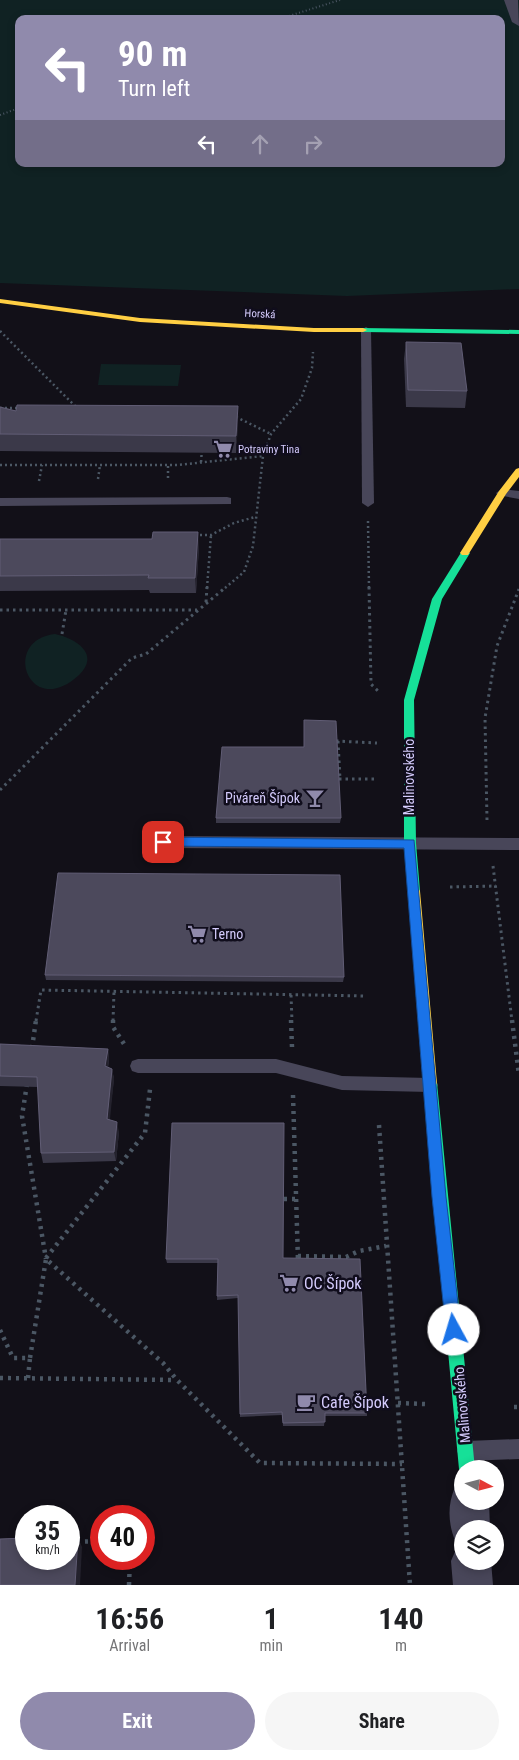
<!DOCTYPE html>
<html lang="en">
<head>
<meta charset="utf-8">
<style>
	:root { --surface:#fff; --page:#f6f6f6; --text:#202124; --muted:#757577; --accent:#908aac }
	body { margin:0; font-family:"Roboto Condensed",sans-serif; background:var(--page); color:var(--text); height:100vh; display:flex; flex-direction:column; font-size:19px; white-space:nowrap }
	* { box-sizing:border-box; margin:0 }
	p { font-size:16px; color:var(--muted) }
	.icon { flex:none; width:28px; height:28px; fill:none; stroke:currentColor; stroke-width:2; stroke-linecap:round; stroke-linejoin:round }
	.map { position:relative; height:1585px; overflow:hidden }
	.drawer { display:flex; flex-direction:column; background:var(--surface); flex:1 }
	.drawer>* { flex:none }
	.banner { position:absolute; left:15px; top:15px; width:490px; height:152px; border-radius:10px; box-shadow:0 2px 8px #0003; background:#908aac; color:#fff; overflow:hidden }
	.needle { width:32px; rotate:97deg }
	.controls { position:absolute; left:454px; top:1460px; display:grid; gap:10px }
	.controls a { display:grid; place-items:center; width:50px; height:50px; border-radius:50%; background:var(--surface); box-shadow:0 2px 8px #0003; font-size:25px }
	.speed { position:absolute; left:15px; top:1505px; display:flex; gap:10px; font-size:25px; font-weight:700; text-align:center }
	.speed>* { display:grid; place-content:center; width:65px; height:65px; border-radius:50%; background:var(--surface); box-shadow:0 2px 8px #0003; line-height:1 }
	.speed small { font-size:12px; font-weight:400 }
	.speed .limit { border:8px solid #d22; background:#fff; color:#111 }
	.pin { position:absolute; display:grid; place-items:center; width:42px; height:42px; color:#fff; margin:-21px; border-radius:10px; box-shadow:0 2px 8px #0006 }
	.me { position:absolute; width:55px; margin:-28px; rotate:354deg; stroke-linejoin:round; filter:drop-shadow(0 0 4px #0008) }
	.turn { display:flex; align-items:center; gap:18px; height:105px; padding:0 20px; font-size:22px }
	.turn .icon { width:65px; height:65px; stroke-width:2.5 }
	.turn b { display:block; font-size:35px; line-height:42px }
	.lanes { display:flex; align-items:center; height:48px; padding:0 20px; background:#0003; justify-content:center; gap:25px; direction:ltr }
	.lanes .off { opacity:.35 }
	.eta { display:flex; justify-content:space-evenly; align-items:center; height:85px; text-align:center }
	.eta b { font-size:30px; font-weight:700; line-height:35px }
	.cta { display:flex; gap:10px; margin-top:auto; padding:10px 20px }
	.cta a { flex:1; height:58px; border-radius:30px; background:var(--accent); color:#fff; font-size:20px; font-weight:700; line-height:58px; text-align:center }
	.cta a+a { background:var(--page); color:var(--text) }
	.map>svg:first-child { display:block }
</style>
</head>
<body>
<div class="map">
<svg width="519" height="1585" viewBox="0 0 519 1585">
	<rect width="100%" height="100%" fill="#121018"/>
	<g fill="#102223" fill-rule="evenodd">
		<path d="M0,0H519V289L347,296L0,283ZM19,19H501V164H19Z"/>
		<path d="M101,364L181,365L178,386L98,385Z"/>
		<path d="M55,634C75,638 101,654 79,675C29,721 0,640 55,634Z"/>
	</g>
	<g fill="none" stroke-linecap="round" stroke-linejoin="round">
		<g stroke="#4b5764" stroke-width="2" stroke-dasharray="1 2.5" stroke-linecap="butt">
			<path d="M279,19L340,0"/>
			<path d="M0,115L19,108"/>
		</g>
		<g stroke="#4b5764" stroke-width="2.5" stroke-dasharray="2 3" stroke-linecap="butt">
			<path d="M0,331L77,408"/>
			<path d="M0,408H19"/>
			<path d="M236,417L271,434"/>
			<path d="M201,462L202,449"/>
			<path d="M0,465H177L263,456"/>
			<path d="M168,466V480"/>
			<path d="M98,479L100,465"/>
			<path d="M39,481L42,465"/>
			<path d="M368,521L369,588"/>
			<path d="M195,535H211L234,523L255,517"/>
			<path d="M207,588L211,535"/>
			<path d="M225,588L244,572L253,546L263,456L271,434L301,399L312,368L313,352"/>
		</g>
		<g stroke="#4b5764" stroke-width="3" stroke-dasharray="2.5 4" stroke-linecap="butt">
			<path d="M369,587L371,684L380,693"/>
			<path d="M206,602L207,587"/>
			<path d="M0,610H197"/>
			<path d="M62,634L66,610"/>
			<path d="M336,741L377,743"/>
			<path d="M338,741L340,779"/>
			<path d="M339,779H374"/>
			<path d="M0,790L132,658L146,654L226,587"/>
			<path d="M487,820L485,718L497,646L519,589"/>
			<path d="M493,866L512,1021"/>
			<path d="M450,887L496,886"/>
			<path d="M291,995L292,1021"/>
			<path d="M36,1021L41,990L365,996"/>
			<path d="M113,1021L114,992"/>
		</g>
		<g stroke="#4b5764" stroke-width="4.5" stroke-dasharray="3 5" stroke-linecap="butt">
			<path d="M113,1020V1027L126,1047"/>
			<path d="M291,1020L292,1047"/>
			<path d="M512,1020L519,1075"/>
			<path d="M32,1048L36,1020"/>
			<path d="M27,1084L22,1116L46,1259"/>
			<path d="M293,1095L298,1261"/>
			<path d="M379,1125L410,1585"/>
			<path d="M284,1199H296"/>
			<path d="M298,1256L346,1257L359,1251L386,1246"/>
			<path d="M46,1258L145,1133L150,1089"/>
			<path d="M0,1330L13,1358H30L46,1259L163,1363L177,1380L260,1463L402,1464"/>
			<path d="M0,1378L176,1380"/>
			<path d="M28,1378L30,1358"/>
			<path d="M398,1403L425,1404"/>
			<path d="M514,1407H519"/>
			<path d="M69,1542L101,1541"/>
			<path d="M129,1585L130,1559"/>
		</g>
		<g fill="#484659" fill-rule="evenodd">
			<path d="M366,327L371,330L374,503L368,507L362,503L361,330Z"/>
			<path d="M502,489L519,491V499L498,495L496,493Z"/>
			<path d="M227,497L231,498V504L0,506V498Z"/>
			<path d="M163,836L519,838V850L163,848L158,846L156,842L158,838Z"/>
			<path d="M138,1059H276L342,1076L430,1078L436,1080L438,1085L436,1090L430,1092L342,1090L276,1073H138L132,1071L130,1066L132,1061Z"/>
			<path d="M519,1439V1459L467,1461L460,1458L457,1451L460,1444L467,1441Z"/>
		</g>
		<g fill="#484659" fill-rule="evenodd">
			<path d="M504,0H518L519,26L512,22Z"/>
			<path d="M462,1484V1501H489L490,1529H462V1561H491L493,1585H453L451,1561L457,1547L461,1545L456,1543C448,1524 447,1506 455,1487Z"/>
		</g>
		<g fill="#16e098" fill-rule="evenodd">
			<path d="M360,328L519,330V334L363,332L359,330Z"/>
			<path d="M465,550L470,553L442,599L414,700L416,843L420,891L418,894L414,896L410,894L408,891L404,843V700L432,599L462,551Z"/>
			<path d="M430,1077L435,1079L437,1083L475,1469H462V1475L459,1469L423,1083L425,1079Z"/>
		</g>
		<g fill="#ffcf43" fill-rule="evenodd">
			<path d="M0,299L140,318L314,328H363L367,330L363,332H314L140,322L0,303Z"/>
			<path d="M519,468V477L506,494L468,555H462L460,553L499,491L516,469Z"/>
			<path d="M414,886L418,888L420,891L437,1083L435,1087L430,1089L425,1087L423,1083L408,891L410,888Z"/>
		</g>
	</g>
	<g fill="#3b3949">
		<path d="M406,342L467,391L465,408L406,407L404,359Z"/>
		<path d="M0,407L16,411L238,423L236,453L0,451Z"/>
		<path d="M0,539L199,547L196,593H150L149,590L0,591Z"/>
		<path d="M216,818H341L340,823H216Z"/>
		<path d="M45,975L344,977L343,982L46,980Z"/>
		<path d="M0,1044L108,1049L109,1059L108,1068L112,1069L114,1079L109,1120L119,1132L116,1161L43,1163L41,1153L38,1087L0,1086Z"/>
		<path d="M283,1258L367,1413V1416H325L324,1426H283L282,1415L240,1417L238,1298L217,1300L218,1263H167L166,1259Z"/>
	</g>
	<g fill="#24222d">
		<path d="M238,406V423L236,453V436Z"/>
		<path d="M198,532L199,547L196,593L195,578Z"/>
		<path d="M108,1049L109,1059L107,1076L105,1066Z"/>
		<path d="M112,1069L114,1079L109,1129L107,1119Z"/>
		<path d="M117,1122L119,1132L116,1161L114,1152Z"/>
		<path d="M78,1538L82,1547L80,1585H75Z"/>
	</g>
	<g fill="#4c495c" stroke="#615d75">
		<path d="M406,342L461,343L467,391L408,390Z"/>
		<path d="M17,405L238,406L236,436L0,434V407L16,411Z"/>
		<path d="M153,532H198L195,578H148L149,575L0,576V539H152Z"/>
		<path d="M304,720L336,721L341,818H216L222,747H304Z"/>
		<path d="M58,873L340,875L344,977L45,975Z"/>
		<path d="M0,1044L108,1049L105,1066L112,1069L107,1119L117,1122L114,1152L41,1153L37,1077L0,1076Z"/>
		<path d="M172,1123H284L283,1258L360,1259L367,1413H325V1422L283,1423L282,1412L240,1414L238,1295L217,1296L218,1259H166Z"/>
		<path d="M26,1538V1559H69V1538H78L75,1585H0V1539Z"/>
	</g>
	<path fill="#1a73e8" stroke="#114b97" d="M163,837L414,840L446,1197L461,1330L459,1335L454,1337L449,1335L446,1330L432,1197L404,848L163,846L157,842Z"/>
	<defs>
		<g id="supermarket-bare" transform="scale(1.5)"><path d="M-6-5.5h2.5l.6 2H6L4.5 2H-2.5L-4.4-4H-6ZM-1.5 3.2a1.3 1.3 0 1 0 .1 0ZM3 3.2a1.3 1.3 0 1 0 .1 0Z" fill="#908aac" stroke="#100d1c" stroke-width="2.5" paint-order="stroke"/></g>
		<g id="bar-bare" transform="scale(1.5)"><path d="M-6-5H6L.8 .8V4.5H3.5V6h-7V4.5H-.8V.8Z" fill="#908aac" stroke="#100d1c" stroke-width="2.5" paint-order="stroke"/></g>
		<g id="cafe-bare" transform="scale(1.5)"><path d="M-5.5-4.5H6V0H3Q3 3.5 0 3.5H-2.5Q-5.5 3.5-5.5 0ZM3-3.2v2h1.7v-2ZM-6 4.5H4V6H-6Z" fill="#908aac" stroke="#100d1c" stroke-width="2.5" paint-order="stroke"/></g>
	</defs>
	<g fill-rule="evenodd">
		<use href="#supermarket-bare" x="223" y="449"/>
		<use href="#bar-bare" x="315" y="798"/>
		<use href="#supermarket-bare" x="197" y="934"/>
		<use href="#supermarket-bare" x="289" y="1283"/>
		<use href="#cafe-bare" x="306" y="1402"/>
	</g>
	<g text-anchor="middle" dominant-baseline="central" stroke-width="5" stroke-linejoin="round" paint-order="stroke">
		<g font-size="11" fill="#d4cbfc" stroke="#100d1c">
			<text transform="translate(260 314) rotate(3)">Horská</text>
		</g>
		<g font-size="11" fill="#d4cbfc" stroke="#100d1c" text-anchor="start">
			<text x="238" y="449">Potraviny Tina</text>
		</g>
		<g font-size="14" fill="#d4cbfc" stroke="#100d1c">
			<text transform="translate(409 777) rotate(-90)">Malinovského</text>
			<text transform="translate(462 1405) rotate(-95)">Malinovského</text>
		</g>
		<g font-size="14" fill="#d4cbfc" stroke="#100d1c" text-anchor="end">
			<text x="300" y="798">Piváreň Šípok</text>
			<text x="212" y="934" text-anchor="start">Terno</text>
		</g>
		<g font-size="16" fill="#d4cbfc" stroke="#100d1c" text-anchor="start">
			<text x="304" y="1283">OC Šípok</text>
			<text x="321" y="1402">Cafe Šípok</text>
		</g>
	</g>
</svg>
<div class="controls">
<a><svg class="needle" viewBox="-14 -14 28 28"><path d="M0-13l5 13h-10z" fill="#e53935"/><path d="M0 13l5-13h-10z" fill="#757577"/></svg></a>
<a><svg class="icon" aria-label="layers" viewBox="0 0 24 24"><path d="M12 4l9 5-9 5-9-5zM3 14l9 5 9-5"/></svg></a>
</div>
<div class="speed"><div>35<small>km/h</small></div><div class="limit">40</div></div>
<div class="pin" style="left:163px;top:842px;background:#d93025"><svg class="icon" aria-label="arrive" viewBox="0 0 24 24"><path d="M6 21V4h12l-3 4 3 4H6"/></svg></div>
<svg class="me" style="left:454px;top:1330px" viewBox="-20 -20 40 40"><circle r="19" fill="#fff"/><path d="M0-13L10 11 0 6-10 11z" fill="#1a73e8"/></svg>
<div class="banner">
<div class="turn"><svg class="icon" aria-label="left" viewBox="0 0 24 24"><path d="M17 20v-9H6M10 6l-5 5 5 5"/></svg><div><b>90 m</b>Turn left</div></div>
<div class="lanes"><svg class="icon" aria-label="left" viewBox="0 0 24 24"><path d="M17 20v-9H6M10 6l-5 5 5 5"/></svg><svg class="icon off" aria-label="ahead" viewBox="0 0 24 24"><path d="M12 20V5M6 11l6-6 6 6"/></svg><svg class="icon off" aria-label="right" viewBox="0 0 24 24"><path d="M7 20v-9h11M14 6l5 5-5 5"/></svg></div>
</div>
</div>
<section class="drawer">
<div class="eta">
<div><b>16:56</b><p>Arrival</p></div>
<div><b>1</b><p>min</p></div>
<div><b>140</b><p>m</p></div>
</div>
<div class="cta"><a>Exit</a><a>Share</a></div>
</section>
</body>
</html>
